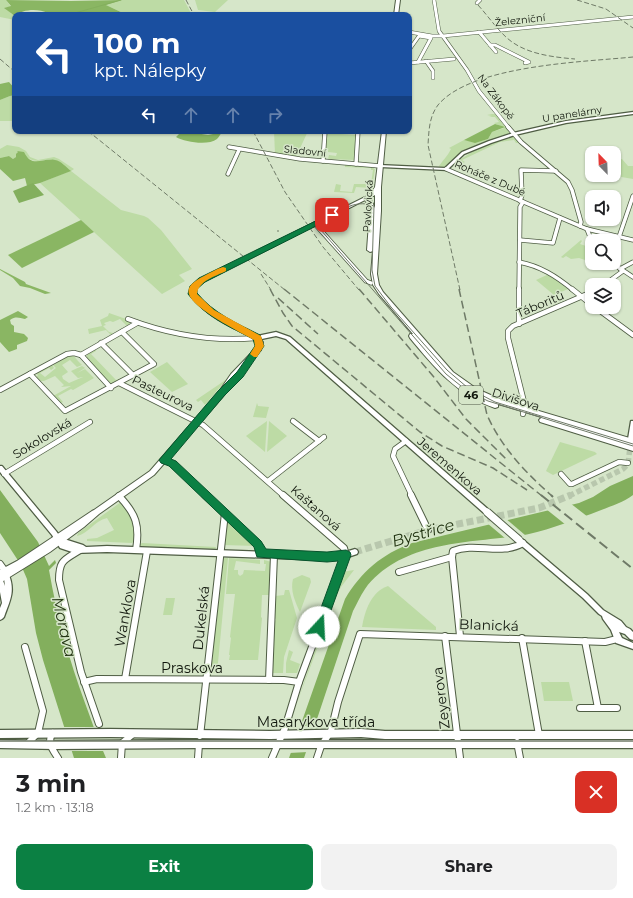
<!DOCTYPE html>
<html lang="en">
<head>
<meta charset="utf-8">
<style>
	:root { --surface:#fff; --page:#f2f2f2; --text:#202124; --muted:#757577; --accent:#0b8043 }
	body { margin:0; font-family:Montserrat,sans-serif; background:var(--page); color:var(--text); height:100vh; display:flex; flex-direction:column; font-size:15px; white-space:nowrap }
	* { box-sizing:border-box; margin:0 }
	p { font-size:13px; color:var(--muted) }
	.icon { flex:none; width:22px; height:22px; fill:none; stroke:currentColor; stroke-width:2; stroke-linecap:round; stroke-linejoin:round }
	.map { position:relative; height:758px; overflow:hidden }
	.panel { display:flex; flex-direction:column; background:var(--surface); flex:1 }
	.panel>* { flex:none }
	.hud { position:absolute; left:12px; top:12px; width:400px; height:122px; border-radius:8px; box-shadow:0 1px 3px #0004; background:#1a4fa0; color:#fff; overflow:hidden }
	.needle { width:26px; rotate:337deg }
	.controls { position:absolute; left:585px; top:146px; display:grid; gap:8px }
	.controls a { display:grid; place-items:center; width:36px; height:36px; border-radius:8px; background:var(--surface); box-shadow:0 1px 3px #0004; font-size:20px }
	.pin { position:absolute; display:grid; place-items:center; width:34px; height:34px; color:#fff; margin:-17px; border-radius:8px; box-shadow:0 2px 6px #0006 }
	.me { position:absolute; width:44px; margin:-22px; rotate:20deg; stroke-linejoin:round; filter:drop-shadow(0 0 3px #0008) }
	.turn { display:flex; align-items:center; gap:14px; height:84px; padding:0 16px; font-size:18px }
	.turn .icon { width:52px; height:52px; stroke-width:2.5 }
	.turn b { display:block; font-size:28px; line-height:34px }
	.lanes { display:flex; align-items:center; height:38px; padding:0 16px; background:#0003; justify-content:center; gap:20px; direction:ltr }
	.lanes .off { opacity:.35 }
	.round { display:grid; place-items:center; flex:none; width:42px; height:42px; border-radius:8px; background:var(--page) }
	.summary { display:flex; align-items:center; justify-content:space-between; height:68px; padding:0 16px }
	h1 { font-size:24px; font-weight:700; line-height:30px }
	.action { display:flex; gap:8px; margin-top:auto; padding:8px 16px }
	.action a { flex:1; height:46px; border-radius:8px; background:var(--accent); color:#fff; font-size:16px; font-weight:700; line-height:46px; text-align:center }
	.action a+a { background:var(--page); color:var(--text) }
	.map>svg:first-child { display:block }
</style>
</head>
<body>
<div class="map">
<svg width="633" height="758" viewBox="0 0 633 758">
	<rect width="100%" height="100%" fill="#d6e6c9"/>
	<g fill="#bddba5">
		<path d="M0,0H6L11,7L5,8L15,16V20L0,17Z"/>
		<path d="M122,0H184L192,15H127L106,5Z"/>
		<path d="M195,0H228L215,12L198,10Z"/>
		<path d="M15,95V109L13,110L15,112V117L13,118V121H0V100L10,96Z"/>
		<path d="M492,114H495L509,130V133C486,147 465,142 447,168H440L439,166C443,160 447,157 451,149L449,148L464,140L476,142L488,139L492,132L504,128L494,123L499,122L495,117H489L492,116L487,115Z"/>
		<path d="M274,131H308L296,157L275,154Z"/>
		<path d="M326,133L356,135L355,160L328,159L329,155L336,156L337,153L328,152V150H325Z"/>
		<path d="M511,136L516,138L519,143H516L514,140L500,142L462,160L465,162L463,163L458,161L478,148Z"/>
		<path d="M7,145L19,147L26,151L30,157L38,160L54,157L59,159L74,169L71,171L121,210L144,216L148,218L161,230L192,269L179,275L185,281L162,294L40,183L70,171L51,159C32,163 34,161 18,152L16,157L13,159L9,156L0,158V149Z"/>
		<path d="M622,159L628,166H633V179L610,175H614V165L618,163L616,160Z"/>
		<path d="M345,165L372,167L375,169L372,188L356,187L354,193L334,192L336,184L341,185L340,191L352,192L354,184H371L373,170H371V168L345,167Z"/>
		<path d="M581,240L582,241L580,244L586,246L587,249L585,252L591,254L585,260L579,258L571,259L566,256L563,258L561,257Z"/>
		<path d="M549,274L568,289L554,295L536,280Z"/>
		<path d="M109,313L129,320L131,323L127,326L120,319L113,322L110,321L104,323L106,325L103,326L109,332L113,333L111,335L106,330L89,334L88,329L102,326L100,320L108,316Z"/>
		<path d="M96,349V351L91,354L116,380L122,378L123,379L113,384H111L87,359V355Z"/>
		<path d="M72,354L78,361L77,362L78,361L82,365L77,367L70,360L62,365L68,372L62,376L63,379L69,383L83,377L78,378L71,371L82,366L85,368L77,373L85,369L94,378L73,390L71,389L58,396L63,402L59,404L53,396L71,386L61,387L64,385L55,376L44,381H39L36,378L38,375L35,373L52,365L54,368L51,370L49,368L40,373L45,377L56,368L53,365Z"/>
		<path d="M167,362L188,384L172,392L150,372Z"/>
		<path d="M227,379L205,405L201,400L198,402L196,400Z"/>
		<path d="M257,403L258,406L269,407L266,418L253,417Z"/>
		<path d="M267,421L265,452L246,436Z"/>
		<path d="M269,421L287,436L267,452Z"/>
		<path d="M560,442L595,452L597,454L553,475L546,471Z"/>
		<path d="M121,502C132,513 135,526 136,542H133L132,543L87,541V539L97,538L114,530L107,518C94,521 88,534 77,536L78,533Z"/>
		<path d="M230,521L257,546L223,545L226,523Z"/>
		<path d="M142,543L216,547L215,550L139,547L138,545Z"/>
		<path d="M222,558H228L217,673H211Z"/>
		<path d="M229,558L260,560V564L236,561L234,570H238V574L240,576L243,574L244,570L265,571L266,564H264V560L272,562L271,595H262L261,617L262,618L258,660H229L230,655H229L231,638L230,637L235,594H226Z"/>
		<path d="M354,570L341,587L337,595L297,703L342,572Z"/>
		<path d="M302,575L310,578L311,582L300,612C295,602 290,590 293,579Z"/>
		<path d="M388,586L436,627V630L362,627C365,610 371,592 388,586Z"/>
		<path d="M285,590H289L297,618L284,657L283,673H272L274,621L276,620L274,616L275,596L284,595Z"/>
		<path d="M166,598H175L172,615H163Z"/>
		<path d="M289,650L293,652L290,660L300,664L297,673H286V663Z"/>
		<path d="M541,682H569L573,701H544Z"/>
	</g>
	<g fill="#8ab663">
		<path d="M6,0L71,1L122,0L106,5L127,15L114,12L108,13V15H46L48,13C38,8 22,9 15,16L4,8L11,6Z"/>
		<path d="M9,82L15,89V95L10,96L0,100V84Z"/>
		<path d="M495,124L505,127L492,132L488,139L475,143L464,140Z"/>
		<path d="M174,131H193L195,133L208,135L213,134L215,131H223C221,133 219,137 217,139C208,146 185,142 176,137L179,134Z"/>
		<path d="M17,151L24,152C32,169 43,157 55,160C61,161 66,167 71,171L40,183L27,186L25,178L13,181L0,169V158L9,156L13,159L16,157V154L18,152Z"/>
		<path d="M81,220L94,232L22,268L8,255Z"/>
		<path d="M0,269L25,282L26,284L51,293L45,294L30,288L20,286L13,278L0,270Z"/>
		<path d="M18,311L28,317L25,319C19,318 16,316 10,320L11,324L14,326V332L24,334L28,338L27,341L17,345V349L9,352L0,342V320Z"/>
	</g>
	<g fill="#83af5d">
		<path d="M33,183L44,195L19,203L13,191Z"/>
		<path d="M633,476V495C621,504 605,508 591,514C568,522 543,532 519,536C466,543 400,542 365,589C360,596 357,604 353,611L304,758H289L345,599C361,572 382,554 412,543L579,503L593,497L610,486Z"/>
		<path d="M0,490L38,542L49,566L55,560L56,563L49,570C57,616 69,660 85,703C92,722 98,740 106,758H74L43,660L36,633L27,579L21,565L0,533Z"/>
	</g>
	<g fill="#d6e6c9">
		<path d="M570,503L588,517L566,525L546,509Z"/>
		<path d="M505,518L525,535L520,538L506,539L487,523Z"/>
		<path d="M298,726H317L308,752L289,753Z"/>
		<path d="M62,727H95L105,751H70Z"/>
	</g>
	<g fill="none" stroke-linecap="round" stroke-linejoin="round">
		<path stroke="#83af5d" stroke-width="1" d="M68,15L121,0"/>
		<path stroke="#b8c7ad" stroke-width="5.5" stroke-dasharray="5.5 3" stroke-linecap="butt" d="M569,496L623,469L628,464L630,447"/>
		<path stroke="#b8c7ad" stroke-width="7" stroke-dasharray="7 3.5" stroke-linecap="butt" d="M355,552L428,530L539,508L571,495"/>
		<g stroke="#4f5d44" stroke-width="4">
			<g id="minor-far3">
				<path d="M434,0L439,31L467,70L479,91L509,128"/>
				<path d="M477,3L480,0"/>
				<path d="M409,32L432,36H443L633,17"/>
				<path d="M479,32L496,52"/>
				<path d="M490,45H495L529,62L525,63"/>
				<path d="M409,50L419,36L431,38L418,62"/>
				<path d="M426,61L433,71V78"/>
				<path d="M409,63L454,59"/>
			</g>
		</g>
		<g stroke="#4f5d44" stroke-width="5">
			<g id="minor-far2">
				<path d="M508,127L521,142L568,182L572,190L581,222L580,226"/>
				<path d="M229,147L300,159L380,166"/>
				<path d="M323,161L325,131"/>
				<path d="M356,164L358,131"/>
				<path d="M446,169L587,229L633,240"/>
				<path d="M228,174L239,150"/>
				<path d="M520,201L522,195L521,170L556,171"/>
				<path d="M315,224L366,281L371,283"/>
				<path d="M587,229L592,242"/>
				<path d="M619,237L633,196"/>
				<path d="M520,240L553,243L560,218"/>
				<path d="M519,262C540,266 556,276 573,290"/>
				<path d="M612,263L633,277"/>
				<path d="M620,269L633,262"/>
				<path d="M604,285L623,271"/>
				<path d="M519,290L520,207L523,202"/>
			</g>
		</g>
		<g stroke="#4f5d44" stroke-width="6">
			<g id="minor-far1">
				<path d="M572,289L592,305"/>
				<path d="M595,307L633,335"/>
				<path d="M128,319C170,335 212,342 257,338"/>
				<path d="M519,324V289"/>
				<path d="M101,343L133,375"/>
				<path d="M81,355L137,323"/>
				<path d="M30,374L65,411L154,364L122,332"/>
				<path d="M119,383L203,425L284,496"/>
				<path d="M0,390L67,354L74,353L81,355L111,388"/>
				<path d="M523,414L525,406L508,338V331L513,326L592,292"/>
				<path d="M293,421L319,441"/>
				<path d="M406,441L395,449L393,456L412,496"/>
				<path d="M164,460L172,464L206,496"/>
				<path d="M4,474L90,422"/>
				<path d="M561,474L570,484H572L619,462L628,463"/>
				<path d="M268,481L324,437"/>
			</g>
		</g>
		<g stroke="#4f5d44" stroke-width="8">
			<g id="minor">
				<path d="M205,495L258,544L260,547V554"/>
				<path d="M411,495L428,530"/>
				<path d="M119,496C136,514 140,525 136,550"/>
				<path d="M80,550C64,560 59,560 59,580L81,672L99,724"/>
				<path d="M0,564L5,571"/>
				<path d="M399,572L452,557"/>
				<path d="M445,636L460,758"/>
				<path d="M460,636L452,557L453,551C476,542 501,556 523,543"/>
				<path d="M522,638L539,735"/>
				<path d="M585,641L598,708"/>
				<path d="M25,647L43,711L38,733L27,744"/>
				<path d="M125,679L147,551"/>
				<path d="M269,680L274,555"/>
				<path d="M84,682L97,679L284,680L299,682"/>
				<path d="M580,708H617"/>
				<path d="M53,733C46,742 53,750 58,758"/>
				<path d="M200,736L225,513"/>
				<path d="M517,742L520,758"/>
				<path d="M121,758L122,743L132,735"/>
				<path d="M198,758L199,744"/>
				<path d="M272,758L285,728L299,682L346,555L344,548L283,495"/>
				<path d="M317,758L321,746L331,731L338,702L360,634L605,642L617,639"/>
			</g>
		</g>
		<g stroke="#4f5d44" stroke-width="2.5">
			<g id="tertiary">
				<path d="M633,112V114L566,123L515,135L491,143L464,154L447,170H446L380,167L378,166L380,165L445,168L462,152L489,141L513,133L566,121Z"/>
				<path d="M276,332L290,337L489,510L490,512L489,514L487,515L485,514L286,339L276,336L257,340L254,338L257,336Z"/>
				<path d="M631,421H633V445L632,447H628L627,445Z"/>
				<path d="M0,466H2L56,531L61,538L83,545L86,547L107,546L327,554L342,553L355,549L357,550L358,552L357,554L342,559L327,560L107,552L75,553L60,548L52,535L0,472Z"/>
				<path d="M519,537L521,538L587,594L603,610L621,621L626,627L630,629L633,632V640L630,639L625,634L619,632L622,638L633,643V649L616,643L611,630L603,619L602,616L599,614L583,598L517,542L516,540L517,538Z"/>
				<path d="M5,569L7,570C16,590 11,598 4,617L2,619L0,620V608L2,603L0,592V577L2,578L5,586L4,578L2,572L3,570Z"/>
				<path d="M110,729L270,731L361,729L385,731H633V739H385L361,737L270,739L110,737L0,738V730Z"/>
				<path d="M0,740L55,741L199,740H633V748H199L55,749L0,748Z"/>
			</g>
		</g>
		<g stroke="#4f5d44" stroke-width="2">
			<path id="secondary" d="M365,197H367L369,198L209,279L197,286L195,293C204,307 219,316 234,324C245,329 256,331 263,342L261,350L235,378L225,394L154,475L99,514L84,527L50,552L0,583V570L17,561L92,511L94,510L150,471L218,393L231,374L256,348L257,342C251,334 242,332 233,328C216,320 200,309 189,293L193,284L205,277Z"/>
		</g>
		<g stroke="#4f5d44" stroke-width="2">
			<g id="primary">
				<path d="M396,0H400L398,15H394Z"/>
				<path d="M382,131H386L381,187V211L377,274L379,285L383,292L453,372L477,389L502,400L633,439V445L625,443L633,445V451L540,422L539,420L542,417L498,404V407L495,408C458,396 434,367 410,338L409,336L410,334H413L379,294L373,285L371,274L373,251L370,252L367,250L370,209L364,198L371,193L375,187ZM375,195V208L370,198Z"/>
			</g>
		</g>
		<use href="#minor-far3" stroke="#fff" stroke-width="3"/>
		<use href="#minor-far2" stroke="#fff" stroke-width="3.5"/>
		<use href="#minor-far1" stroke="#fff" stroke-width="4.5"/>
		<use href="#minor" stroke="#fff" stroke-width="6"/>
		<use href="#tertiary" fill="#fff" fill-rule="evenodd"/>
		<use href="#secondary" fill="#fff" fill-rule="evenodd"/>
		<use href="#primary" fill="#fff" fill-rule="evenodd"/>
		<path stroke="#6f7a67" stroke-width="1" d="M633,444L495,402L468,388L447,370L391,307L375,286L372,270L374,206C353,198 338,213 320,223V229L446,374L466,390L488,401L633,446"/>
		<path stroke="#6f7a67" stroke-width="1.5" d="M0,741H633"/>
		<g stroke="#6f7a67" stroke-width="1" stroke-dasharray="5 2.5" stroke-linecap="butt">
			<path d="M186,0L194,15"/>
			<path d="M577,0L606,9L633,28"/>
			<path d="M478,5C488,16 496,28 507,38C525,54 552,57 575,59"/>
			<path d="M0,59L15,72"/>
			<path d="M88,131L285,290"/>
			<path d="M253,131L285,192L323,247L359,290"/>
			<path d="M278,230V232"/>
			<path d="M261,274L271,290"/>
			<path d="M460,290L428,145C429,130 429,117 438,105C471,65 584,62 633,57"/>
		</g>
		<g stroke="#6f7a67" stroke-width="1.5" stroke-dasharray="8 4" stroke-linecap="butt">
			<path d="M270,289L283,313L292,326L420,432L442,446L493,468L527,490"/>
			<path d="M284,289L542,496"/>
			<path d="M359,289L433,376L466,419L507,460"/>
			<path d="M459,289L487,415C502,448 525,472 552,496"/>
			<path d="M278,298L318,334"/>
		</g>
		<g stroke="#6f7a67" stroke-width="2" stroke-dasharray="10 5" stroke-linecap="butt">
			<path d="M541,495L633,569"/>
			<path d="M551,495L553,497"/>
		</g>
		<g stroke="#4f5d44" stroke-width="9" stroke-linecap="butt">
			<path id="tertiary-bridge" d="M487,512L519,540"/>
		</g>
		<use href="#tertiary-bridge" stroke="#fff" stroke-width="7"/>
	</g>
	<path fill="#0b8043" stroke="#07532c" d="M332,213L334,214V217L205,282L197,289V293C213,313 238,324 260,335L264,346L243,377L224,396L171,459L176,461L261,541L266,549L327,552L346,550L350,552L351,555L325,627L324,631L319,632L315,631L314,627L338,561L327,562L257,557L254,547L169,466L161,463L159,460L218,391L237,372L255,346L253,339C230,327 203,315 188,294L190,286L199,278Z"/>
	<path fill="#f59e0b" d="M223,267L226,268V271C216,276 198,281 197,294L214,310L261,336L264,346L257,357H254L250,354L255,346L254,340C240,332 192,308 189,294C186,285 197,280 204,276C210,273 216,269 223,267Z"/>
	<g text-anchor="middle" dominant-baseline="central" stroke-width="3" stroke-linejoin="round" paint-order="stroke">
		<g font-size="10" fill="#11170d" stroke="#d6e6c9">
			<text transform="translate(520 20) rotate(-6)">Železniční</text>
			<text transform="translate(496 97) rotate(53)">Na Zákopě</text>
			<text transform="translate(572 114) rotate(-9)">U panelárny</text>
			<text transform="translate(305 151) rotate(6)">Sladovní</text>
			<text transform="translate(490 178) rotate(23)">Roháče z Dubé</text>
			<text transform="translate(368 206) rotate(-87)">Pavlovická</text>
		</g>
		<rect fill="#d6e6c9" stroke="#4c5545" stroke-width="1" x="459" y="386" width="24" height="18" rx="3"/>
		<g font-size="11" font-weight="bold" fill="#11170d">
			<text x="471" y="395">46</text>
		</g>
		<g font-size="12" fill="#11170d" stroke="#d6e6c9">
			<text transform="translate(540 304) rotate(-23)">Táboritů</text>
			<text transform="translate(163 393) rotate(26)">Pasteurova</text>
			<text transform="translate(516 399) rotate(18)">Divišova</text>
			<text transform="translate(42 438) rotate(-31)">Sokolovská</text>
			<text transform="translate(450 466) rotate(41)">Jeremenkova</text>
			<text transform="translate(316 508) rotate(41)">Kaštanová</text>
		</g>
		<g font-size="14" fill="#11170d" stroke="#d6e6c9">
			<text transform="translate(125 613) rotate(-80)">Wanklova</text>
			<text transform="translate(201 618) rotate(-84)">Dukelská</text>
			<text transform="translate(489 625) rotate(2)">Blanická</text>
			<text x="192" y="668">Praskova</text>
			<text transform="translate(441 698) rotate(-97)">Zeyerova</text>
			<text x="316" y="722">Masarykova třída</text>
		</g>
		<g font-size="16" font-style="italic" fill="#233513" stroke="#d6e6c9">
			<text transform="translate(423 533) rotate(-16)">Bystřice</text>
			<text transform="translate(64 627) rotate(77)">Morava</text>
		</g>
	</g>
</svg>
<div class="controls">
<a><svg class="needle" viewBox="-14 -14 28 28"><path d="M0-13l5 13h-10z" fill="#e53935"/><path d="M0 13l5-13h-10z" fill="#757577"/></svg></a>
<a><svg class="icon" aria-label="sound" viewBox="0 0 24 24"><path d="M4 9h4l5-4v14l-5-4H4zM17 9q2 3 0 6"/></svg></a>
<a><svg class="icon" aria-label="search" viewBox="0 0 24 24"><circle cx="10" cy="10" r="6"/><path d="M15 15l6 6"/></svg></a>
<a><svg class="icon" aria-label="layers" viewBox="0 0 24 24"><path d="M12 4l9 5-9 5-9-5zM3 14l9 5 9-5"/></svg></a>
</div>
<div class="pin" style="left:332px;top:215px;background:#d93025"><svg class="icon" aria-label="arrive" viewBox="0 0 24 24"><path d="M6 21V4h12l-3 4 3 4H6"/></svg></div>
<svg class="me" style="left:319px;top:627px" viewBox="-20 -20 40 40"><circle r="19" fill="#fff"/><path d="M0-13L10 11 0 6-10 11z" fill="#0b8043"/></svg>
<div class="hud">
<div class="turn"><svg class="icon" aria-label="left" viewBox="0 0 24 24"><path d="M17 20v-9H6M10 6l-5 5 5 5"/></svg><div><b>100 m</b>kpt. Nálepky</div></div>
<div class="lanes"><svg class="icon" aria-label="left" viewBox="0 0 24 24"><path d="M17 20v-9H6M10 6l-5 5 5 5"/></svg><svg class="icon off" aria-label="ahead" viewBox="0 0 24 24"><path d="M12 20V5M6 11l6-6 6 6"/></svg><svg class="icon off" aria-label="ahead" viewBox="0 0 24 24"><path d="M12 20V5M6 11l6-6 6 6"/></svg><svg class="icon off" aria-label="right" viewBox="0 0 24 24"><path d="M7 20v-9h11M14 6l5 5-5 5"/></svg></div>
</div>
</div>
<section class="panel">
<div class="summary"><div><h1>3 min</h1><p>1.2 km · 13:18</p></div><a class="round" style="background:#d93025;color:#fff"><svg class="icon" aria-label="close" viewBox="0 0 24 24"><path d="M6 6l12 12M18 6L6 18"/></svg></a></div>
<div class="action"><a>Exit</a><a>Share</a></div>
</section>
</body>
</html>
